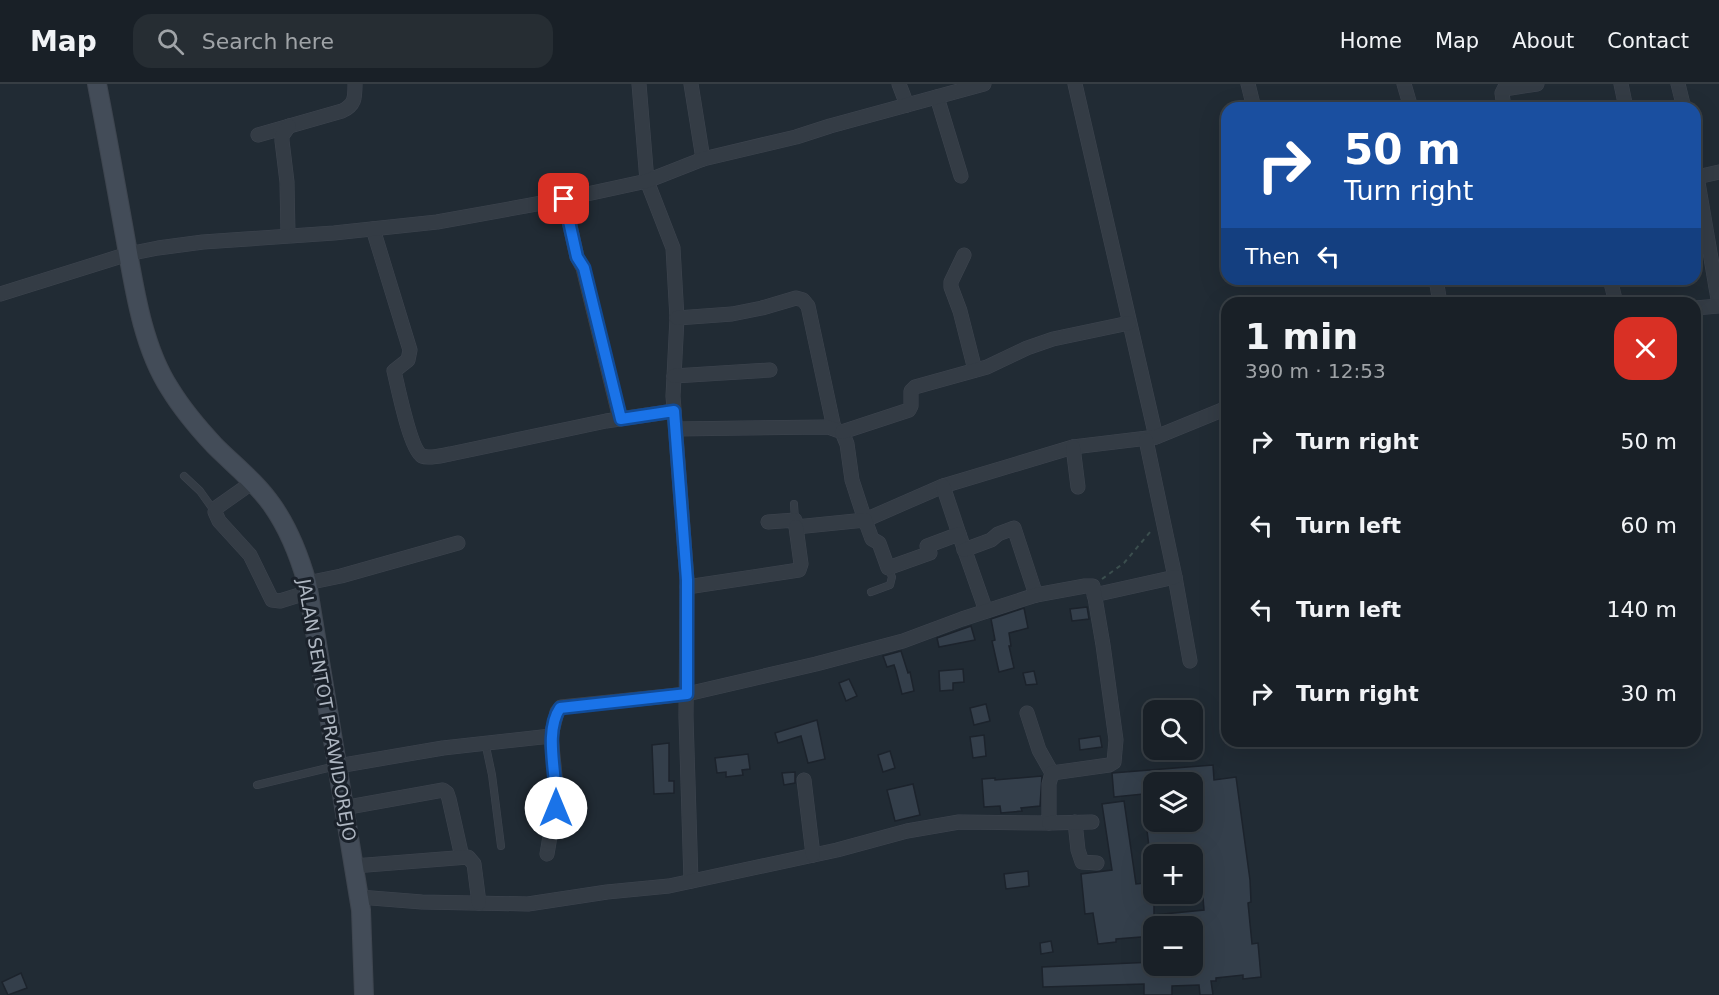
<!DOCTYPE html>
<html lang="en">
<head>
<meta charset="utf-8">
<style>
	:root { --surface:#192027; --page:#262d33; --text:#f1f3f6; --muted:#9fa3a7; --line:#373e44 }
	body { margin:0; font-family:"DejaVu Sans",sans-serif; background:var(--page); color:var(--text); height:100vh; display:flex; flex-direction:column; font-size:22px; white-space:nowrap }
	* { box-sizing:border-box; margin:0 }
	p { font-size:20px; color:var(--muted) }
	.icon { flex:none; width:33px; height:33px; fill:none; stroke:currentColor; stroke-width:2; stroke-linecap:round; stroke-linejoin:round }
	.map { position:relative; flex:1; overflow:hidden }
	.sheet { position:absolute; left:1221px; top:213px; width:480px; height:450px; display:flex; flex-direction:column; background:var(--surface); border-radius:18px; box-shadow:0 6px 24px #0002,0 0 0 2px var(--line) }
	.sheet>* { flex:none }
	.top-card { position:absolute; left:1221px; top:18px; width:480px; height:183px; border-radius:18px; box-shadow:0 6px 24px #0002,0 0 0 2px var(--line); background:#1a4fa0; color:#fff; overflow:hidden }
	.buttons { position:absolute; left:1143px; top:616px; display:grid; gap:12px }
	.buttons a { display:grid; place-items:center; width:60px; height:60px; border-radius:12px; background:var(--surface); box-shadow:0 6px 24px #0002,0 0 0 2px var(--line); font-size:30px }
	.pin { position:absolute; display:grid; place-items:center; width:51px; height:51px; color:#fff; margin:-26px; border-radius:12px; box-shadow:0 3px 9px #0006 }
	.me { position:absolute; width:66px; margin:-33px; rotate:0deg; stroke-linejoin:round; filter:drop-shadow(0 0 4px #0008) }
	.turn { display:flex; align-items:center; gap:21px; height:126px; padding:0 24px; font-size:27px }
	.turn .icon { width:78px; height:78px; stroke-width:2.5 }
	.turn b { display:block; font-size:42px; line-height:51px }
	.then { display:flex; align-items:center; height:57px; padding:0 24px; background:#0003; gap:12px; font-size:22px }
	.round { display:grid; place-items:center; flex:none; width:63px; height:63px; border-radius:18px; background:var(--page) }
	.overview { display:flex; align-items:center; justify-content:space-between; height:102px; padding:0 24px }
	h1 { font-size:36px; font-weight:700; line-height:45px }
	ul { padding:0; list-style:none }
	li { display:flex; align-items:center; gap:18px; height:84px; padding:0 24px }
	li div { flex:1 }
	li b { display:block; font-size:22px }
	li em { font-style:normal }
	header { display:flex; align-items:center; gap:36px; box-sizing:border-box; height:84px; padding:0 30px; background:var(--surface); border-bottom:2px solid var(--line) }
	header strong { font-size:28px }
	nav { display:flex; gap:33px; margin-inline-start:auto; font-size:21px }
	.search { width:420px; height:54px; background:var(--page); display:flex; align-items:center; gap:15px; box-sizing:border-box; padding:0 21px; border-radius:18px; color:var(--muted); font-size:22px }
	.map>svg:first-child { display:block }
</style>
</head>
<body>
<header>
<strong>Map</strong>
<div class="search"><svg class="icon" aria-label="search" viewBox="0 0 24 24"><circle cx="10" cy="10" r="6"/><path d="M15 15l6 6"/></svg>Search here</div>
<nav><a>Home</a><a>Map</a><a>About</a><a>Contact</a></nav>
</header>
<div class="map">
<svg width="1719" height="911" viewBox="0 0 1719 911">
	<rect width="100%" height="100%" fill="#212b34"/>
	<g fill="#343f4b" stroke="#1c232c" stroke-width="1.5">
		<path d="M1087,523L1089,535L1072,537L1070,525Z"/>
		<path d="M1024,524L1028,544L1009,549L1011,562H1009L1014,584L999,588L992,557L995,556L991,535Z"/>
		<path d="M971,542L975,556L939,563L937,554Z"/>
		<path d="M901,567L908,589L910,588L914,607L902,610L896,587L894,581L887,583L883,572Z"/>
		<path d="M963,585L964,598L953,599V606L940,607L939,587Z"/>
		<path d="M1034,587L1037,600L1026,601L1023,589Z"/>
		<path d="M849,595L857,612L846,617L839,599Z"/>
		<path d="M986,620L990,637L974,641L970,624Z"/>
		<path d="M817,636L825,675L808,679L801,652L778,659L775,649Z"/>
		<path d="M984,651L986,672L973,674L970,653Z"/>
		<path d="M1100,652L1102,663L1080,666L1079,655Z"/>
		<path d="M669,659V697H674V709L654,710L652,661Z"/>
		<path d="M890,667L895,684L883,688L878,671Z"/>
		<path d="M748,670L750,685L742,686L743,691L726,693V688L717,689L715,674Z"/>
		<path d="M1213,681L1214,696L1236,693L1250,796L1251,818L1248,819L1252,860L1258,859L1261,893L1243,895V891L1216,894V897H1211L1213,911H1200L1199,901L1172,902V911H1144V900L1043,903L1042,883L1154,878V882H1192V843H1154V852L1116,855V858L1098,860L1093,829L1085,830L1081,790L1112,786L1102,720L1124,717L1136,800L1154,798V831L1204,826L1202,801L1192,802V771H1150L1146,738H1192V699H1154V736H1146L1143,710L1114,713L1112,689Z"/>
		<path d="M795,688V699L784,701L782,689Z"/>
		<path d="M1042,692L1040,722L1021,724L1022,727L1001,729L1000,722L984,723L982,695L995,694V696Z"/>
		<path d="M913,700L920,731L895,737L887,706Z"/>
		<path d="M1028,787L1029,802L1006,805L1004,790Z"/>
		<path d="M1051,857L1053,868L1041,870L1040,859Z"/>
		<path d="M21,889L27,904L8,911L2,898Z"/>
	</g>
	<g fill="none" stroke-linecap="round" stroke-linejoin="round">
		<g stroke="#3e454f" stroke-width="8">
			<g id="service">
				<path d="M184,392L200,407L215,428"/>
				<path d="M794,420L795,436"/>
				<path d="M871,508L890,501L892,493L888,484"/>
				<path d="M485,658L492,691L501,762"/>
				<path d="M257,701L336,682"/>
			</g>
		</g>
		<g stroke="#3e454f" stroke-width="15">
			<g id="minor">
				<path d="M639,0L647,97L673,164L677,234L673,312L687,496L686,633L691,797"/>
				<path d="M691,0L703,75"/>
				<path d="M899,0L907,21"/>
				<path d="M1075,0L1156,353"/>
				<path d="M1248,0L1254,24"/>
				<path d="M1404,0L1411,24"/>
				<path d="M1621,0L1626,24"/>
				<path d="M1678,0L1684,24"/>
				<path d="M937,13L961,92"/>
				<path d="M1504,24L1502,9L1504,5L1537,0"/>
				<path d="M258,51L342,27C355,21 355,14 355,0"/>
				<path d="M1695,81L1719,221"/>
				<path d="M1697,93L1719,88"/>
				<path d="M564,115L577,173L583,184L620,335"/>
				<path d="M373,145L410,266L408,276L394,287C398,303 410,365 422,372C429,375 443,371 450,370L606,337L674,327"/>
				<path d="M288,151L287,98L282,57V52L289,42"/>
				<path d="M964,171L951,198V203L960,227L975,286"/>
				<path d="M1436,195L1440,219"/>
				<path d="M1610,195L1616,219"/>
				<path d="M0,210L128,170L158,164L203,158L334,149L437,138L564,115L647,97L703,75L796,53L830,42L984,0"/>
				<path d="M1695,224L1719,222"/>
				<path d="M677,234L732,230L762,224L796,214L803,216L808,222L834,344"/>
				<path d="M674,292L770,286"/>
				<path d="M676,345L828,343L842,348L847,360L852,396L865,436L943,402L1073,363L1156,353L1227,324"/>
				<path d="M842,348L909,326L911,322V307L915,303L987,283L1027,264L1053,255L1129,239"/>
				<path d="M1146,356L1175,493L1190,577"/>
				<path d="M1073,363L1078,403"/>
				<path d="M253,398L216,424L215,428L219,437L250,471L272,516L280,517L309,508"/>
				<path d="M943,402L959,450"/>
				<path d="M768,438L795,436L796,443L865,436L872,455L879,459L888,484L930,469L927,462L959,450L986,527"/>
				<path d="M964,466L991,456L998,450L1014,444L1036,511"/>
				<path d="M307,499L341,492L458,459"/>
				<path d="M687,503L799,486L801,480L796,443"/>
				<path d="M1094,511L1175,493"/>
				<path d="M1027,629L1039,666L1052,689"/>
				<path d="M338,682L443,664L551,652L557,628L561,623L687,610L816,580L903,557L962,535L1036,511L1085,502H1093L1103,561L1116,656L1114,678L1109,681L1052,689L1049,700V739L959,738L907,747L837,766L669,802L607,808L528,820L422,818L359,813"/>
				<path d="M804,696L813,771"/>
				<path d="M343,724L443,706L447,709L449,715L462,773"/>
				<path d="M1075,738L1078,766L1082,778L1097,779"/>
				<path d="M1049,739L1092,738"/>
				<path d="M547,770L557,711L551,652"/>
				<path d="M354,782L468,773L474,780L479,819"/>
			</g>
		</g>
		<g stroke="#3e454f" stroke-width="20">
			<path id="secondary" d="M97,0C107,51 116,102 125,152C134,202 142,262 170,305C181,323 200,346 215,362C234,381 256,398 272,421C289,445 299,471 307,499L361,826L364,911"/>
		</g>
		<path stroke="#3b4e4e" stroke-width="2" stroke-dasharray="4.5 4.5" stroke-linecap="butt" d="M1102,495L1124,479L1151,447"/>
		<use href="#service" stroke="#343c45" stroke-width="7"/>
		<use href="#minor" stroke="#343c45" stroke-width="14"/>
		<use href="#secondary" stroke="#434c58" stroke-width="18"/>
	</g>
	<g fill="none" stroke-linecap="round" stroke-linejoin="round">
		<g stroke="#114b97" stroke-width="15">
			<path id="route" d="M556,724C558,694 543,649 560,624L687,610V496L674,327L621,335L584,184L577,173L564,115"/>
		</g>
		<use href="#route" stroke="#1a73e8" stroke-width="10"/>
	</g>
	<g text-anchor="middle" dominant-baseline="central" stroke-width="6" stroke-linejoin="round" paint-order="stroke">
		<g font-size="18" fill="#afb7c2" stroke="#1a212a">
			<text transform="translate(327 626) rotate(80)">JALAN SENTOT PRAWIDOREJO</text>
		</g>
	</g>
</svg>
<div class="buttons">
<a><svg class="icon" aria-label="search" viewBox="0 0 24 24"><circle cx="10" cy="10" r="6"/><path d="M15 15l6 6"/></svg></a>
<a><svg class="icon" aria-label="layers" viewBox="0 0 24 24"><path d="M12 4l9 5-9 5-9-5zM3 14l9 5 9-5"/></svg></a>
<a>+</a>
<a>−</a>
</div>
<div class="pin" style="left:564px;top:115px;background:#d93025"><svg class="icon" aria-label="arrive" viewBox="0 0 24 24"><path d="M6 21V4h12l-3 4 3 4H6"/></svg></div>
<svg class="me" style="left:556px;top:724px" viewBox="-20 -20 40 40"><circle r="19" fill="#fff"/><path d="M0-13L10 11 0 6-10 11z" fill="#1a73e8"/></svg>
<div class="top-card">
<div class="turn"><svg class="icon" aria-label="right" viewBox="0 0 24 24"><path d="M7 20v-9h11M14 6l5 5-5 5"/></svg><div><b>50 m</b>Turn right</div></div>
<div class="then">Then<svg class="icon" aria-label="left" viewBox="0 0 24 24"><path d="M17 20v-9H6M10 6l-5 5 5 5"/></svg></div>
</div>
<section class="sheet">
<div class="overview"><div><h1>1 min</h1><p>390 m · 12:53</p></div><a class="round" style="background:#d93025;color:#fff"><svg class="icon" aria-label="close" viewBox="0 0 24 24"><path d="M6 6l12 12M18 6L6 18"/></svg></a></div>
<ul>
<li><svg class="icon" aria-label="right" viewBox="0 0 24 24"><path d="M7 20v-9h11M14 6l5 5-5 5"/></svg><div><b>Turn right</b></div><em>50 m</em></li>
<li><svg class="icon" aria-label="left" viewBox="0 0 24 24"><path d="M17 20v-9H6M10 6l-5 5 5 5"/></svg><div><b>Turn left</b></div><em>60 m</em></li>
<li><svg class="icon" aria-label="left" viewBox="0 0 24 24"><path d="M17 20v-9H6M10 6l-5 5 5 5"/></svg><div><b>Turn left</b></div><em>140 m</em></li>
<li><svg class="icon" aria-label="right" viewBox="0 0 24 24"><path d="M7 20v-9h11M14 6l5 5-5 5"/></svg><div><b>Turn right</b></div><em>30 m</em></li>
</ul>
</section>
</div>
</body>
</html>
